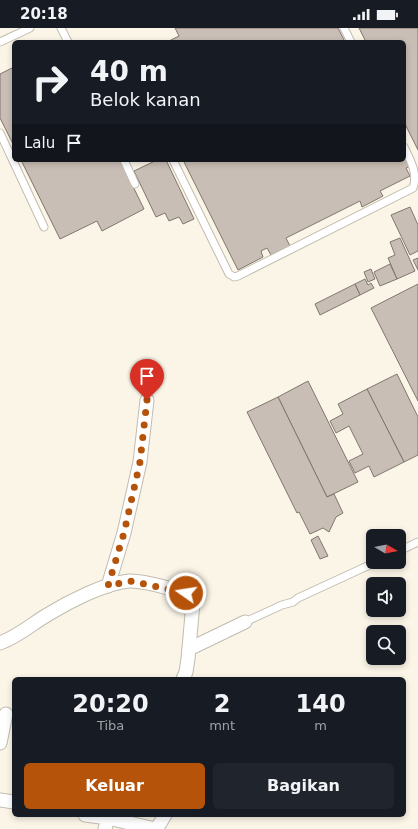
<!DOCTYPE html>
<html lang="id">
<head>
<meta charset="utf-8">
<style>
	:root { --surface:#171b24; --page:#20242c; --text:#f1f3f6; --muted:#9ea1a6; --accent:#b45309 }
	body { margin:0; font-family:"DejaVu Sans",sans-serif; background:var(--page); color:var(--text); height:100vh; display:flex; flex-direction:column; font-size:15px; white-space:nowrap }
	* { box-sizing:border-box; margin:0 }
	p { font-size:13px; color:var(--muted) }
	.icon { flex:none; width:22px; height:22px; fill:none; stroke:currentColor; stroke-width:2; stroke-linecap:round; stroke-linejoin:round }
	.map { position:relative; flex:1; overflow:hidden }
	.side { position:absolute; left:12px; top:649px; width:394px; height:140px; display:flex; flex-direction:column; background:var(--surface); border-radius:6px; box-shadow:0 2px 6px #0003 }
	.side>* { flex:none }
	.top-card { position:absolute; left:12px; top:12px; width:394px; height:122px; border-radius:6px; box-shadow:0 2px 6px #0003; background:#171b24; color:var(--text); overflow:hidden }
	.needle { width:26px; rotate:99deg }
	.controls { position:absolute; left:366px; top:501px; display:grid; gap:8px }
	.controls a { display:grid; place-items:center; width:40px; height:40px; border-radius:6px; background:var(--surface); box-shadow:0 2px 6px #0003; font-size:20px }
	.pin { position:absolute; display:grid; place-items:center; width:34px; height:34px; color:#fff; margin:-41px -17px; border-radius:50% 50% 50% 0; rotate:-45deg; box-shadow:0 0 4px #0007 }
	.pin .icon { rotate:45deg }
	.me { position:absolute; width:44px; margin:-22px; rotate:283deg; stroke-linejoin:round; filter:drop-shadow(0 0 3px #0008) }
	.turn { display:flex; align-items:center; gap:14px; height:84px; padding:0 12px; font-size:18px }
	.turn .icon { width:52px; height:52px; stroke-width:2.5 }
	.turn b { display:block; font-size:28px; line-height:34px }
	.then { display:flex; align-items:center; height:38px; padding:0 12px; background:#0003; gap:8px; font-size:15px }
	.eta { display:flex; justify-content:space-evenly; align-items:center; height:68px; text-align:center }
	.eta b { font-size:24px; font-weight:600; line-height:28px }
	.button { display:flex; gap:8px; margin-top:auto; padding:8px 12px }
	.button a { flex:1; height:46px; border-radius:6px; background:var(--accent); color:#fff; font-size:16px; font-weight:600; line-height:46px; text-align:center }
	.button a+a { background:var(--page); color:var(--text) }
	.status { display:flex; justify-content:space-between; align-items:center; height:28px; padding:0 20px; background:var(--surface); direction:ltr }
	.status svg { height:11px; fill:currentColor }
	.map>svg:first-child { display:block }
</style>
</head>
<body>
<div class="status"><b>20:18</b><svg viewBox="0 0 49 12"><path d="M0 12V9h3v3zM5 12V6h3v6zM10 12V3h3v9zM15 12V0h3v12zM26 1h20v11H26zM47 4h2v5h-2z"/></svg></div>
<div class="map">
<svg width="418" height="801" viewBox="0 0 418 801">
	<rect width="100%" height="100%" fill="#fbf5e8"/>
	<g fill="#c9beb5" stroke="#80766e">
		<path d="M175,0H338L345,14H167L179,8Z"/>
		<path d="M359,0H418V122L404,94V14H366Z"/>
		<path d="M14,39V118L0,90V46Z"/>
		<path d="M404,127L410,138L406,140L410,148L380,163L383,168L362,179L360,173L286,210L290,218L271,227L267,220L261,223L263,229L238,242L183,132H404Z"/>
		<path d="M21,132H120L144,181L102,203L97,193L60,211Z"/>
		<path d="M157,132H166L194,191L183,196L179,189L169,193L165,185L156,189L134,143Z"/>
		<path d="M410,179L418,197V223L410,227L391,187Z"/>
		<path d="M400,210L415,243L397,251L388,230L395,227L390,214Z"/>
		<path d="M418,230V242L413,232Z"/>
		<path d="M390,236L397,251L380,258L374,244Z"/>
		<path d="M371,241L375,251L368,254L364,244Z"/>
		<path d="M365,251L368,257L371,255L374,260L360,267L355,256Z"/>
		<path d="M355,256L360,267L320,287L315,276Z"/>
		<path d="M418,256V373L371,280Z"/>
		<path d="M397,346L418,389V427L404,434L367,361Z"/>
		<path d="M308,353L358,454L327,469L278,369Z"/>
		<path d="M367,361L404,434L374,449L369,438L355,445L349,433L363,426L349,398L336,405L330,393L343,386L338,376Z"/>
		<path d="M278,369L327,469L334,466L343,485L336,489L329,504L323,500L310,506L299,484L297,485L247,384Z"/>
		<path d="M318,508L328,528L320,531L311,512Z"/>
	</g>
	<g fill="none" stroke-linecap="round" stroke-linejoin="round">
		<g stroke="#c2bcb0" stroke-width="9">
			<g id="service">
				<path d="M61,0L68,14"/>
				<path d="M344,0L351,14"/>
				<path d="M0,14L30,0"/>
				<path d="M0,105L44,199"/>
				<path d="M124,132L135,156"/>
				<path d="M173,132L229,246L234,249L238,248L413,160C418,146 411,133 404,119"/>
				<path d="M399,523L418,514"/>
				<path d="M245,594L282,577L293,574L298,570L376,534"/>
			</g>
		</g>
		<g stroke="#c2bcb0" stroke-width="15">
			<g id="minor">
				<path d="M108,558L124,505L140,434L147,372"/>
				<path d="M0,615C17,609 32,596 47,587C68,574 105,555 129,553C143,552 172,561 186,565L193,575L188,631L186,644L183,651"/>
				<path d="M189,621L245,594"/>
				<path d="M0,715L6,686"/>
				<path d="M0,772L14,774"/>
				<path d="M85,787L108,790L105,801"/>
				<path d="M108,787V790L155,801L159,797L165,787"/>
			</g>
		</g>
		<use href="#service" stroke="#fff" stroke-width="7"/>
		<use href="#minor" stroke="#fff" stroke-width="13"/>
	</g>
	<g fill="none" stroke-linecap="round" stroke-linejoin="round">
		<path stroke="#b45309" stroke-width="7" stroke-dasharray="0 12.6" d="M147,372L140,434L124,505L108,558L130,553L186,565"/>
	</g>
</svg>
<div class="controls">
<a><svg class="needle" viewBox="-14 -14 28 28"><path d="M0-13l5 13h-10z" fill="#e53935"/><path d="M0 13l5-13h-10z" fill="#9ea1a6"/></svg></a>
<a><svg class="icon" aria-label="sound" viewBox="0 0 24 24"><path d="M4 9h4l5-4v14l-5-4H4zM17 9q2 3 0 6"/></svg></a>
<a><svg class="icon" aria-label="search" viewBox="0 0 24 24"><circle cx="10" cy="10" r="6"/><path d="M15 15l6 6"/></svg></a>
</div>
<div class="pin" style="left:147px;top:372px;background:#d93025"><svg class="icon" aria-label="arrive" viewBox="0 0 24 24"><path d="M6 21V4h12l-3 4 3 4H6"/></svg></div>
<svg class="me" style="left:186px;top:565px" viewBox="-20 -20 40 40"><circle r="17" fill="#b45309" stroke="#fff" stroke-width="3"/><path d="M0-11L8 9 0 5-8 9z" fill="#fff"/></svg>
<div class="top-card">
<div class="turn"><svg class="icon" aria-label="right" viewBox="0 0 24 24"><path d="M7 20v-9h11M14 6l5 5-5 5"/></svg><div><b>40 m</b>Belok kanan</div></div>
<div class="then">Lalu<svg class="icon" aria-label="arrive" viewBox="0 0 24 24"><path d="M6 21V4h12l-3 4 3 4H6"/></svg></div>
</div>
<section class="side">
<div class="eta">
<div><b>20:20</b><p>Tiba</p></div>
<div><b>2</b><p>mnt</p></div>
<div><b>140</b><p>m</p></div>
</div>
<div class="button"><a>Keluar</a><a>Bagikan</a></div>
</section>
</div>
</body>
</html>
